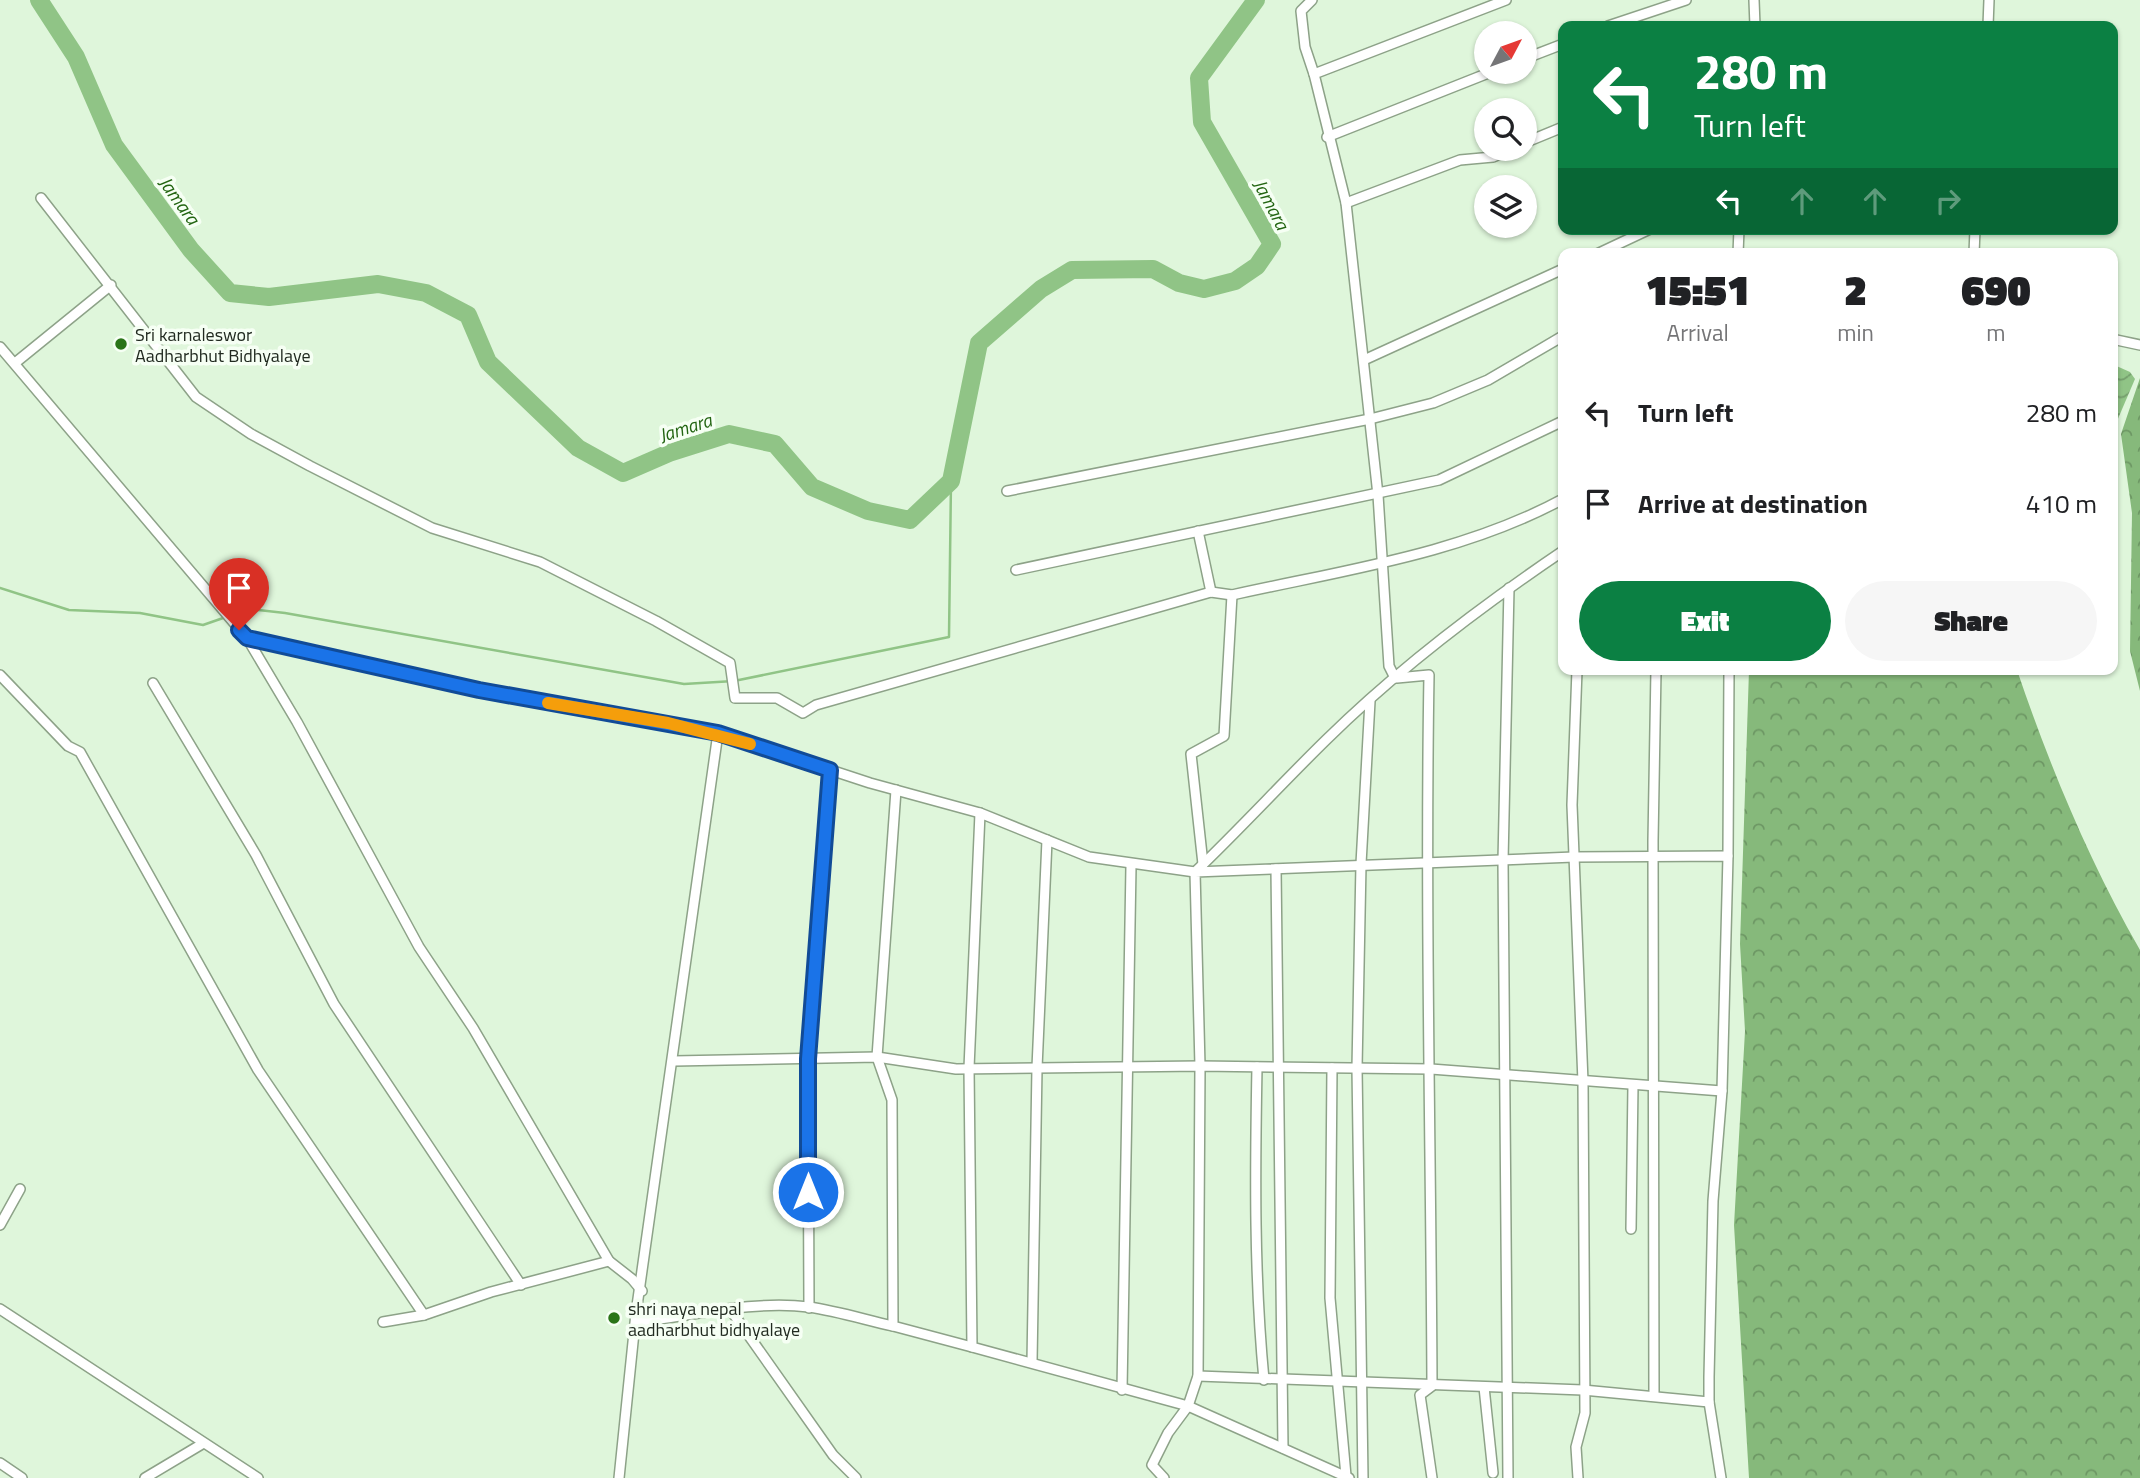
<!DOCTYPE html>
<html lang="en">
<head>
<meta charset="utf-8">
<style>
	:root { --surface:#fff; --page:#f6f6f6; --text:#202124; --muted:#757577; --accent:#0b8043 }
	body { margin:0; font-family:"Titillium Web",sans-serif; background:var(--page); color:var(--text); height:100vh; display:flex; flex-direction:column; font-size:26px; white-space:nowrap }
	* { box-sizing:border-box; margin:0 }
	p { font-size:23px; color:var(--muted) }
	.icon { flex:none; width:38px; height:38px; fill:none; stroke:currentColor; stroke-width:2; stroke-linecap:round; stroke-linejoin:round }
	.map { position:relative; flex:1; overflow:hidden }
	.side { position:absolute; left:1558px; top:248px; width:560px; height:427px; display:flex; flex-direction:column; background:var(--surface); border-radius:14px; box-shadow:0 2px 5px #0004 }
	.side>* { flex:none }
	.guide { position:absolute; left:1558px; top:21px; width:560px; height:214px; border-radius:14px; box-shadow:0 2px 5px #0004; background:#0b8043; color:#fff; overflow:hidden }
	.needle { width:46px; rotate:49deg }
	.controls { position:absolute; left:1474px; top:21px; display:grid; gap:14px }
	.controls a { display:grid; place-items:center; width:63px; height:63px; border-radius:50%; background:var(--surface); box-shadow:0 2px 5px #0004; font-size:35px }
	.pin { position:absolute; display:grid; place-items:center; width:60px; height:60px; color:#fff; margin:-72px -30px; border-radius:50% 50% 50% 0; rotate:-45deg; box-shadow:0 0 7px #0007 }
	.pin .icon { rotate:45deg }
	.me { position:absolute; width:77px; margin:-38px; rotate:0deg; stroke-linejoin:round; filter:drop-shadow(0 0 5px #0008) }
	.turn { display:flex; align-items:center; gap:24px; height:147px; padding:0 21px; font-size:32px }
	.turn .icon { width:91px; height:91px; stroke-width:2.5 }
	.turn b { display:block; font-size:49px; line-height:60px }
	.lanes { display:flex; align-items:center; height:66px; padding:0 21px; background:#0003; justify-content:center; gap:35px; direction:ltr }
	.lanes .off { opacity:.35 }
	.eta { display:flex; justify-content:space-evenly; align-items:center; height:119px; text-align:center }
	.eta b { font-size:42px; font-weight:800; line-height:49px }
	.cta { display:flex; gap:14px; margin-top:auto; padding:14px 21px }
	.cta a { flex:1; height:80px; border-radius:42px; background:var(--accent); color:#fff; font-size:28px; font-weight:800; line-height:80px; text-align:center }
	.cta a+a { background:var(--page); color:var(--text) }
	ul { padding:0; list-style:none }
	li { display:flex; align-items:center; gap:21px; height:91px; padding:0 21px }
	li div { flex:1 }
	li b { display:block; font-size:26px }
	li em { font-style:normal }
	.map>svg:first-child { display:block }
</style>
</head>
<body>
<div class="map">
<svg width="2140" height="1478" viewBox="0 0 2140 1478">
	<defs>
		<pattern id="forest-crowns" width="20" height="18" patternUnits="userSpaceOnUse" patternTransform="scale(1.75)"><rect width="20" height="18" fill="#86b97b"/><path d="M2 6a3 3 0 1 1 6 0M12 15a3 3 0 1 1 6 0" fill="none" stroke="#6d9764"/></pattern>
		<pattern id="water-waves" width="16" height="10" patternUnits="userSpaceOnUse" patternTransform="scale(1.75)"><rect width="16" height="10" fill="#90c486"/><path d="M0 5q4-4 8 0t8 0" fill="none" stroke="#759f6d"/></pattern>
	</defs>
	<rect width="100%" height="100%" fill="#dff6db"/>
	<g fill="url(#forest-crowns)">
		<path d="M2140,378V691L2130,651L2132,513L2121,434Z"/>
		<path d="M1749,670H2017C2050,767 2089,861 2140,950V1478H1749L1734,1225L1745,1031L1740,944Z"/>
	</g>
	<path fill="url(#water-waves)" d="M2112,364L2130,372L2135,379L2117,421L2113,422Z"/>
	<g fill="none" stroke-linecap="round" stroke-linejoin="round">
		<g stroke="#90c486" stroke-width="2.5">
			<path d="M0,588L69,610L140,613L203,625L226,617"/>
			<path d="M229,612L232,607L285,613L684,684L734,681L949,637L951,481"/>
		</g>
		<path stroke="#90c486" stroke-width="18" d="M39,0L76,57L114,145L191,250L230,293L269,297L378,284L426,293L468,315L488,362L578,448L623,473L669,453L729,434L775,444L812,487L868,511L910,520L951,481L979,343L1041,289L1072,270L1153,269L1179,283L1204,289L1235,281L1257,266L1272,244L1202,122L1199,78L1256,0"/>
		<g stroke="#8da288" stroke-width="12">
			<g id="minor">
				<path d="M1312,0L1301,11L1305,47L1314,74"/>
				<path d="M1754,0L1755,26"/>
				<path d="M1608,26L1686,0"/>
				<path d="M1988,26L1989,0"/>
				<path d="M1524,59L1563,44"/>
				<path d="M1327,137L1491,72"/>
				<path d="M1524,143L1563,127"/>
				<path d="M41,198L196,397L251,434L310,466L432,528L540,562L656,621L730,663L735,698H777L803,713L816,705L1211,592L1232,595C1344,570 1461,554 1563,499"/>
				<path d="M1346,203L1460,160L1493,157L1512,149"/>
				<path d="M1597,254L1650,229"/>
				<path d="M1738,254L1739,229"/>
				<path d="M1974,254L1975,229"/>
				<path d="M2112,339L2140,345"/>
				<path d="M0,347L247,638L297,722L419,947L473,1028L609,1261L632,1279L642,1291"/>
				<path d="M1364,360L1563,269"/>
				<path d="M15,363L111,285"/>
				<path d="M1007,491L1370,419L1433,403L1488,380L1563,336"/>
				<path d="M1198,531L1211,592"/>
				<path d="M1016,570L1439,480L1563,421"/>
				<path d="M247,638L358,665L527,699L718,733L870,783L980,813L1089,857L1195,872C1240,829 1282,783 1326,740C1397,670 1480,607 1563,551"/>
				<path d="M1577,670L1572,805L1583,1082L1585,1413L1576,1447L1578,1478"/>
				<path d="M0,675L68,746L80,752L258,1070L424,1315"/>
				<path d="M1395,678L1389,666L1378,495L1346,203L1314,74L1506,0"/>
				<path d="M1397,678L1429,675C1425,912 1431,1149 1432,1386L1420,1395L1432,1478"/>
				<path d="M153,683L256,855L334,1004L521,1285"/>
				<path d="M896,790L877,1057L892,1100L893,1326L972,1347"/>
				<path d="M980,813L969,1068L972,1347L1188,1406L1198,1376L1200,1066L1195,872L1574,857L1728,856L1722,1091L1713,1201L1709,1377V1402L1721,1478"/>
				<path d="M1728,856L1729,670"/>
				<path d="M1203,864L1191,754L1224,736L1232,595"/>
				<path d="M1276,869L1283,1448"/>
				<path d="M674,1061L877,1057L956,1069L1200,1066L1431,1069L1722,1091"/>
				<path d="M1257,1067C1255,1172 1254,1275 1264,1380"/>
				<path d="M1332,1068L1330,1298L1346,1476"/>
				<path d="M0,1225L20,1189"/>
				<path d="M1631,1229L1633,1085"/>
				<path d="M809,1308L808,1059L830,770"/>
				<path d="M0,1309L258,1478"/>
				<path d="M730,1309L833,1455L856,1478"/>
				<path d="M383,1322L424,1315L491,1292L609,1261"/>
				<path d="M636,1322C692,1316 752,1300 809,1307C837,1311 866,1320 893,1326"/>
				<path d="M1032,1362L1037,1068L1047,840"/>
				<path d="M1198,1376L1583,1390L1709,1402"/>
				<path d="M1484,1387L1493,1473"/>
				<path d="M1122,1390L1131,866"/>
				<path d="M1654,1396L1653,841L1656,670"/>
				<path d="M0,1463L22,1478"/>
				<path d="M145,1478L202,1444"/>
				<path d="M619,1478L636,1313L718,733"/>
				<path d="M1164,1478L1152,1465L1168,1433L1188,1406L1349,1478"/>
				<path d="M1363,1478L1357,1068L1361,864L1370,701"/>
				<path d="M1508,1478L1503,861L1509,588"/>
			</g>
		</g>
		<use href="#minor" stroke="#fff" stroke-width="9"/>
	</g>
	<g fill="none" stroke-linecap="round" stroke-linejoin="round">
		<g stroke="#114b97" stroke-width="18">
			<path id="route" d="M239,630L247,638L479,690L718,733L830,770L808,1059V1192"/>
		</g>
		<use href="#route" stroke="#1a73e8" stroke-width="12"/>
		<path stroke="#f59e0b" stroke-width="12" d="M548,703L668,723L750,744"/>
	</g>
	<g fill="#2a7418" stroke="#f6fff4" stroke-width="2.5">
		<circle cx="121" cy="344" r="7"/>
		<circle cx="614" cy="1318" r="7"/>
	</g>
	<g text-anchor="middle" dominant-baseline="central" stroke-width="7" stroke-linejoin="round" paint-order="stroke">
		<g font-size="18" fill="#212a20" stroke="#f6fff4" text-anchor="start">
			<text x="135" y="334">Sri karnaleswor<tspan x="135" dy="21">Aadharbhut Bidhyalaye</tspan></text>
			<text x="628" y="1308">shri naya nepal<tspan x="628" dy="21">aadharbhut bidhyalaye</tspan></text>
		</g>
		<g font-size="19" font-style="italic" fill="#236512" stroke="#f6fff4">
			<text transform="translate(180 200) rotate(54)">Jamara</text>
			<text transform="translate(1272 204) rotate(62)">Jamara</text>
			<text transform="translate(685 427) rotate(-18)">Jamara</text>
		</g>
	</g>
</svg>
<div class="controls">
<a><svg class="needle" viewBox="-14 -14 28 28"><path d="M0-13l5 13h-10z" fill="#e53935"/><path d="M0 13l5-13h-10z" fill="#757577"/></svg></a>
<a><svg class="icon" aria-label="search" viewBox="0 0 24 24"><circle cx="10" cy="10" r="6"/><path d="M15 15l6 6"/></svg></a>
<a><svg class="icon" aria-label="layers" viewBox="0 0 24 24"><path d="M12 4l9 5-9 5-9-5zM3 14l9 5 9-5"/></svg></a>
</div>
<div class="pin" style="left:239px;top:630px;background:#d93025"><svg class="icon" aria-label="arrive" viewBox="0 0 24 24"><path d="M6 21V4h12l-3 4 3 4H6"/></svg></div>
<svg class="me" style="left:808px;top:1192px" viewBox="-20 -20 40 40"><circle r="17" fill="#1a73e8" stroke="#fff" stroke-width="3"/><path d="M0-11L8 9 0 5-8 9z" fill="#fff"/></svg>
<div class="guide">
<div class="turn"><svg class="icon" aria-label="left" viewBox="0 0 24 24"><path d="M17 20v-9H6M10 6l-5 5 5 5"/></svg><div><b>280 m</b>Turn left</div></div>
<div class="lanes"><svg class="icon" aria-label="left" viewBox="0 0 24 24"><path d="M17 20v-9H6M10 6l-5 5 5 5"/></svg><svg class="icon off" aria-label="ahead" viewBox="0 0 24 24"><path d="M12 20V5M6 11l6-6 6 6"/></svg><svg class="icon off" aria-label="ahead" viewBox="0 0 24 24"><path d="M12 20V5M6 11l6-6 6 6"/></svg><svg class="icon off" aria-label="right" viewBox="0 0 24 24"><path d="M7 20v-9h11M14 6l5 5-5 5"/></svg></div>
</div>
<section class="side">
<div class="eta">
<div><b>15:51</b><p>Arrival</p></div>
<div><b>2</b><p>min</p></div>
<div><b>690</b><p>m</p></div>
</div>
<ul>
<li><svg class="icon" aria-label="left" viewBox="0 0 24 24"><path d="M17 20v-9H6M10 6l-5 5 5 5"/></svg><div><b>Turn left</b></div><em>280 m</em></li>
<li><svg class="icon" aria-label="arrive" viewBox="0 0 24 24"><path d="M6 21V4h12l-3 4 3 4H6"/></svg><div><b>Arrive at destination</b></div><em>410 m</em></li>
</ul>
<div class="cta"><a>Exit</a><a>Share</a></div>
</section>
</div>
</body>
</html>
